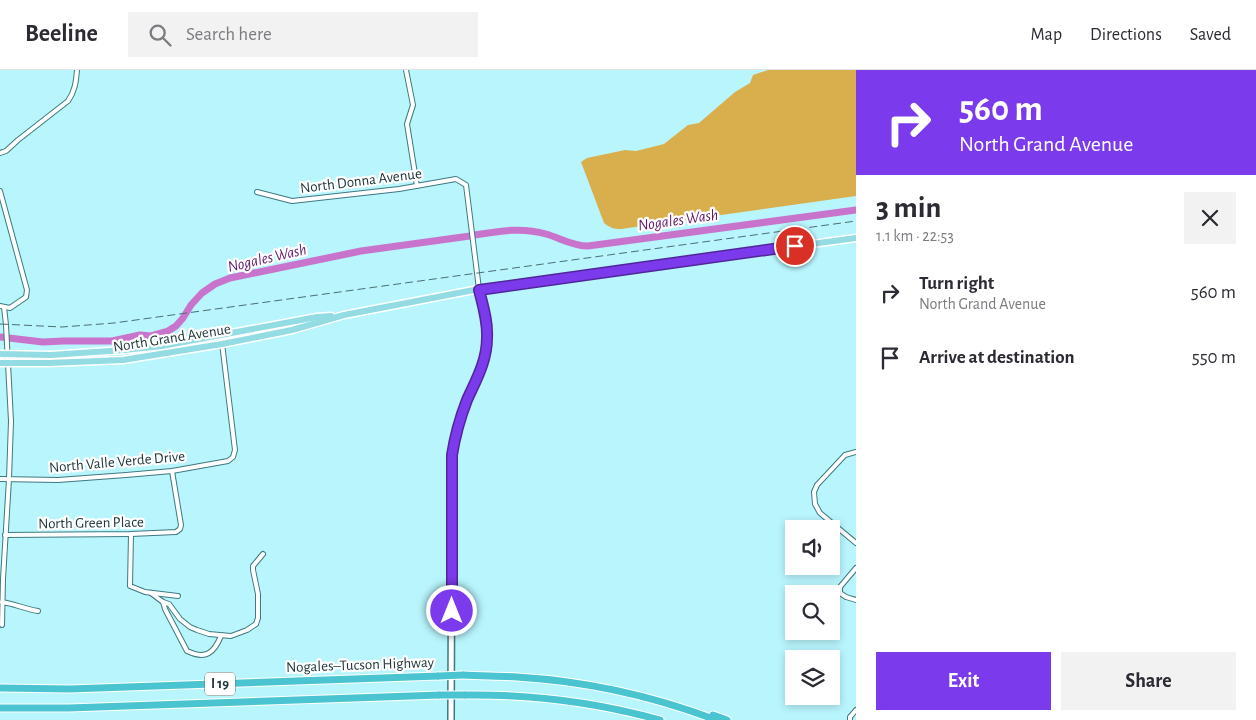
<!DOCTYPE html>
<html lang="en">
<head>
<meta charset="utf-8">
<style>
	:root { --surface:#fff; --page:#f2f2f3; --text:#2b2b33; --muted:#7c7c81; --line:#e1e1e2; --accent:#7c3aed }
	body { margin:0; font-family:"Alegreya Sans",sans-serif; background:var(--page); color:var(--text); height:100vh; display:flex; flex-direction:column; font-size:19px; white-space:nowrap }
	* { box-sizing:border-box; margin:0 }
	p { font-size:16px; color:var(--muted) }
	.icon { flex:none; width:28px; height:28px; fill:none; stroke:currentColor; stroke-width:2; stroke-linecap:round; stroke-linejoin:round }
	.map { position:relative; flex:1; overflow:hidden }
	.details { display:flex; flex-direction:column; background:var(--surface); width:400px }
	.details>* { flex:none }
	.guide { background:#7c3aed; color:#fff; overflow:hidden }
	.controls { position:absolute; left:785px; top:450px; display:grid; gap:10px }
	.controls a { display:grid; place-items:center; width:55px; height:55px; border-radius:0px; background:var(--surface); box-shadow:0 2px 8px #0003; font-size:25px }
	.pin { position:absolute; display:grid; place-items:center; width:42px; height:42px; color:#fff; margin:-21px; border:2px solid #fff; border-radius:50%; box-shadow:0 1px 5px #0007 }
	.me { position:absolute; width:55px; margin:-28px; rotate:0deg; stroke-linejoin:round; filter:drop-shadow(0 0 4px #0008) }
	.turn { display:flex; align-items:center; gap:18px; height:105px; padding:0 20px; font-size:22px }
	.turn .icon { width:65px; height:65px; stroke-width:2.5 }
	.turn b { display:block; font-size:35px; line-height:42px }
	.round { display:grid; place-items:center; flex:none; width:52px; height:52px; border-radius:0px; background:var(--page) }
	.summary { display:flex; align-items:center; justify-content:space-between; height:85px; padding:0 20px }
	h1 { font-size:30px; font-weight:700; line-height:38px }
	.primary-button { display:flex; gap:10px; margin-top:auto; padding:10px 20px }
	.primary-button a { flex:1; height:58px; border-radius:0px; background:var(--accent); color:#fff; font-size:20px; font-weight:700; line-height:58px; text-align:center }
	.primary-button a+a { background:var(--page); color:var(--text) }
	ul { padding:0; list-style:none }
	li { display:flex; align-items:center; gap:15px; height:65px; padding:0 20px }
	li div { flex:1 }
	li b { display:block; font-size:19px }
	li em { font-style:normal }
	header { display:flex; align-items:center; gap:30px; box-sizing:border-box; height:70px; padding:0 25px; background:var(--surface); border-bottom:1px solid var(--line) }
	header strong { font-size:24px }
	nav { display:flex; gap:28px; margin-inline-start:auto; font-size:18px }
	.search { width:350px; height:45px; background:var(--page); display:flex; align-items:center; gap:12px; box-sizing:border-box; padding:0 18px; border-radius:0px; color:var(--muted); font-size:19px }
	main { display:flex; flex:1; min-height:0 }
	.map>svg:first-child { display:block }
</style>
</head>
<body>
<header>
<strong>Beeline</strong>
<div class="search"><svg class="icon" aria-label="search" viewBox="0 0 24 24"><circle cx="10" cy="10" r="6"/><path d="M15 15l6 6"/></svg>Search here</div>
<nav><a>Map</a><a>Directions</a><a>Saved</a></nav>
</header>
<main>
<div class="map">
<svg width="856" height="650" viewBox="0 0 856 650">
	<rect width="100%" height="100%" fill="#b9f5fd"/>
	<path fill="#d9af4d" d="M768,0H856V126L621,159C614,159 610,158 604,153L581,92L587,88L625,80L636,81L664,74L688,55L699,53L735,22L750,13L753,5Z"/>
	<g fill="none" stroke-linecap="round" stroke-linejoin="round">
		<g stroke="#c974cc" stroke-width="7">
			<path d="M475,165C499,161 522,157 546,164C560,168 573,176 588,176L856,140"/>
			<path d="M0,267L43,272L63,271H112L140,265L150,266L168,261L176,256L183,248L191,235L202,223L215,214L230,208L361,181L470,166"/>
		</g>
		<g stroke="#3e7980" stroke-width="6">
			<g id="minor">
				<path d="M406,0L413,35L407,54L417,116"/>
				<path d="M0,83L6,81L18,70L68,31C75,21 76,12 77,0"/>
				<path d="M0,121L27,220L26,227L10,238L0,236"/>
				<path d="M257,122L292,131L399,119L456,109L466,115L479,219"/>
				<path d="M856,382L845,385L817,415L814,422L815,434L820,443L856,473"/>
				<path d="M0,409L58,410L126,405L172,401L228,391L233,387L235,380L221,265"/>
				<path d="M131,464L130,516L145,522L178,526"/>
				<path d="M5,465L131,464L176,462L180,459L181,455L172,401"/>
				<path d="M856,498L840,517V523L846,527L856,530"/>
				<path d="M151,523L163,532L165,539L187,581C206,590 214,583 221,566"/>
				<path d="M2,532C15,534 25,539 38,541"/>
				<path d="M163,532L169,534L180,549L190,557L197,560L209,564L231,566L247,560L256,554L258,548V524L253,500V496L263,484"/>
				<path d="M2,555L3,509L9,409L11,351L6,255L4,237"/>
				<path d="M850,650V647L856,640"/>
			</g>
		</g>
		<g stroke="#3e7980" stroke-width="8">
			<path id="tertiary" d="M451,650L452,385C454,371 457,357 462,344C471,319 487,296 487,268C488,252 483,236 479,219"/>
		</g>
		<g stroke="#fff" stroke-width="9">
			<g id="primary">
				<path d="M0,284L51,285L124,280L162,276L317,247L331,246"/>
				<path d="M0,293H49L123,290L222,274L292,260L344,245L479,219L577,207L614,201L856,168"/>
			</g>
		</g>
		<g stroke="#fff" stroke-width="9">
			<g id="motorway">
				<path d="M463,605C481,606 499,606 517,607C584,611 653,626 716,650"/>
				<path d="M0,618L70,619L439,606"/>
				<path d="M464,625C531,624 596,632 660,650"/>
				<path d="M0,638H69L440,625"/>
				<path d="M713,645L727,650"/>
			</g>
		</g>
		<use href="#minor" stroke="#fff" stroke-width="4"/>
		<use href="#tertiary" stroke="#fff" stroke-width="5"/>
		<use href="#primary" stroke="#93dce4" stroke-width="6"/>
		<use href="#motorway" stroke="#4bc4d2" stroke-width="7"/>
		<path stroke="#4c6e73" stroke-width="1" stroke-dasharray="8 4" stroke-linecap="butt" d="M0,254L62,257L114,253L856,151"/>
		<g stroke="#fff" stroke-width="9" stroke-linecap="butt">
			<g id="motorway-bridge">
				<path d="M439,606L463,605"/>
				<path d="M440,625H464"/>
			</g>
		</g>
		<use href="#motorway-bridge" stroke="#4bc4d2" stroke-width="7"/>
	</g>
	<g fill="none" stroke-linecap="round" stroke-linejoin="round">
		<g stroke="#51269a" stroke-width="12">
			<path id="route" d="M452,541V385C455,366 460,348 467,330C476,310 487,291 487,268C488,252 483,236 479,220L795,176"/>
		</g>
		<use href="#route" stroke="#7c3aed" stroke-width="9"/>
	</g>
	<g text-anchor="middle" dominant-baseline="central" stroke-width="4.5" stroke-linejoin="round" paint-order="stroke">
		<rect fill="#fff" stroke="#637476" stroke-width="1" x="205" y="602.5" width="30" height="23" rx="4"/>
		<g font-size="14" font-weight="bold" fill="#20383b">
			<text x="220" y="614">I 19</text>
		</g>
		<g font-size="15" fill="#20383b" stroke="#fff">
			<text transform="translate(361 111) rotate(-7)">North Donna Avenue</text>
			<text transform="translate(172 268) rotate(-9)">North Grand Avenue</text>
			<text transform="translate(117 392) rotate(-5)">North Valle Verde Drive</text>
			<text transform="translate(91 453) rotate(-1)">North Green Place</text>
			<text transform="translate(360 595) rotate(-2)">Nogales–Tucson Highway</text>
		</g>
		<g font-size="16" font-style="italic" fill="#641668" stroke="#fff">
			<text transform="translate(678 150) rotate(-8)">Nogales Wash</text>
			<text transform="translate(267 188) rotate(-13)">Nogales Wash</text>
		</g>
	</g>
</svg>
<div class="controls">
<a><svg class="icon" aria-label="sound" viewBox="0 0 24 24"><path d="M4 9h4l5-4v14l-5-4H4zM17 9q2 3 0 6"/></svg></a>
<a><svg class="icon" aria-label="search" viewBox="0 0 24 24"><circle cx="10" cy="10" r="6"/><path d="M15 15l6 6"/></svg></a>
<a><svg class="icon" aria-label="layers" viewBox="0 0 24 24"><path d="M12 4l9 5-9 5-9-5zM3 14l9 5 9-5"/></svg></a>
</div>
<div class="pin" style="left:795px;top:176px;background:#d93025"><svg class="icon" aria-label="arrive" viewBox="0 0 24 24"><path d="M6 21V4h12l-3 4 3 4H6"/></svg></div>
<svg class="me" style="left:452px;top:541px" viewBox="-20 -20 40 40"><circle r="17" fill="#7c3aed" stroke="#fff" stroke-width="3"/><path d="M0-11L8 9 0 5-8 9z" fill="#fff"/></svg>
</div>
<section class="details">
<div class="guide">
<div class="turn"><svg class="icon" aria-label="right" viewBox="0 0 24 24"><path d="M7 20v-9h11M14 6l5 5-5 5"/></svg><div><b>560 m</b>North Grand Avenue</div></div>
</div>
<div class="summary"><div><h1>3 min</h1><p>1.1 km · 22:53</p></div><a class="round"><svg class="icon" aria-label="close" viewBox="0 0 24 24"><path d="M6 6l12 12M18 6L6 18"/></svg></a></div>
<ul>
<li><svg class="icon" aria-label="right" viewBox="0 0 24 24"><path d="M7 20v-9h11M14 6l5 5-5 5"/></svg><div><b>Turn right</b><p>North Grand Avenue</p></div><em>560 m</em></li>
<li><svg class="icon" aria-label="arrive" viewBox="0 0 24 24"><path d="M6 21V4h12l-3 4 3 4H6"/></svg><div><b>Arrive at destination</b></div><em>550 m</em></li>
</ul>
<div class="primary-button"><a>Exit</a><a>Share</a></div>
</section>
</main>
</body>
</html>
